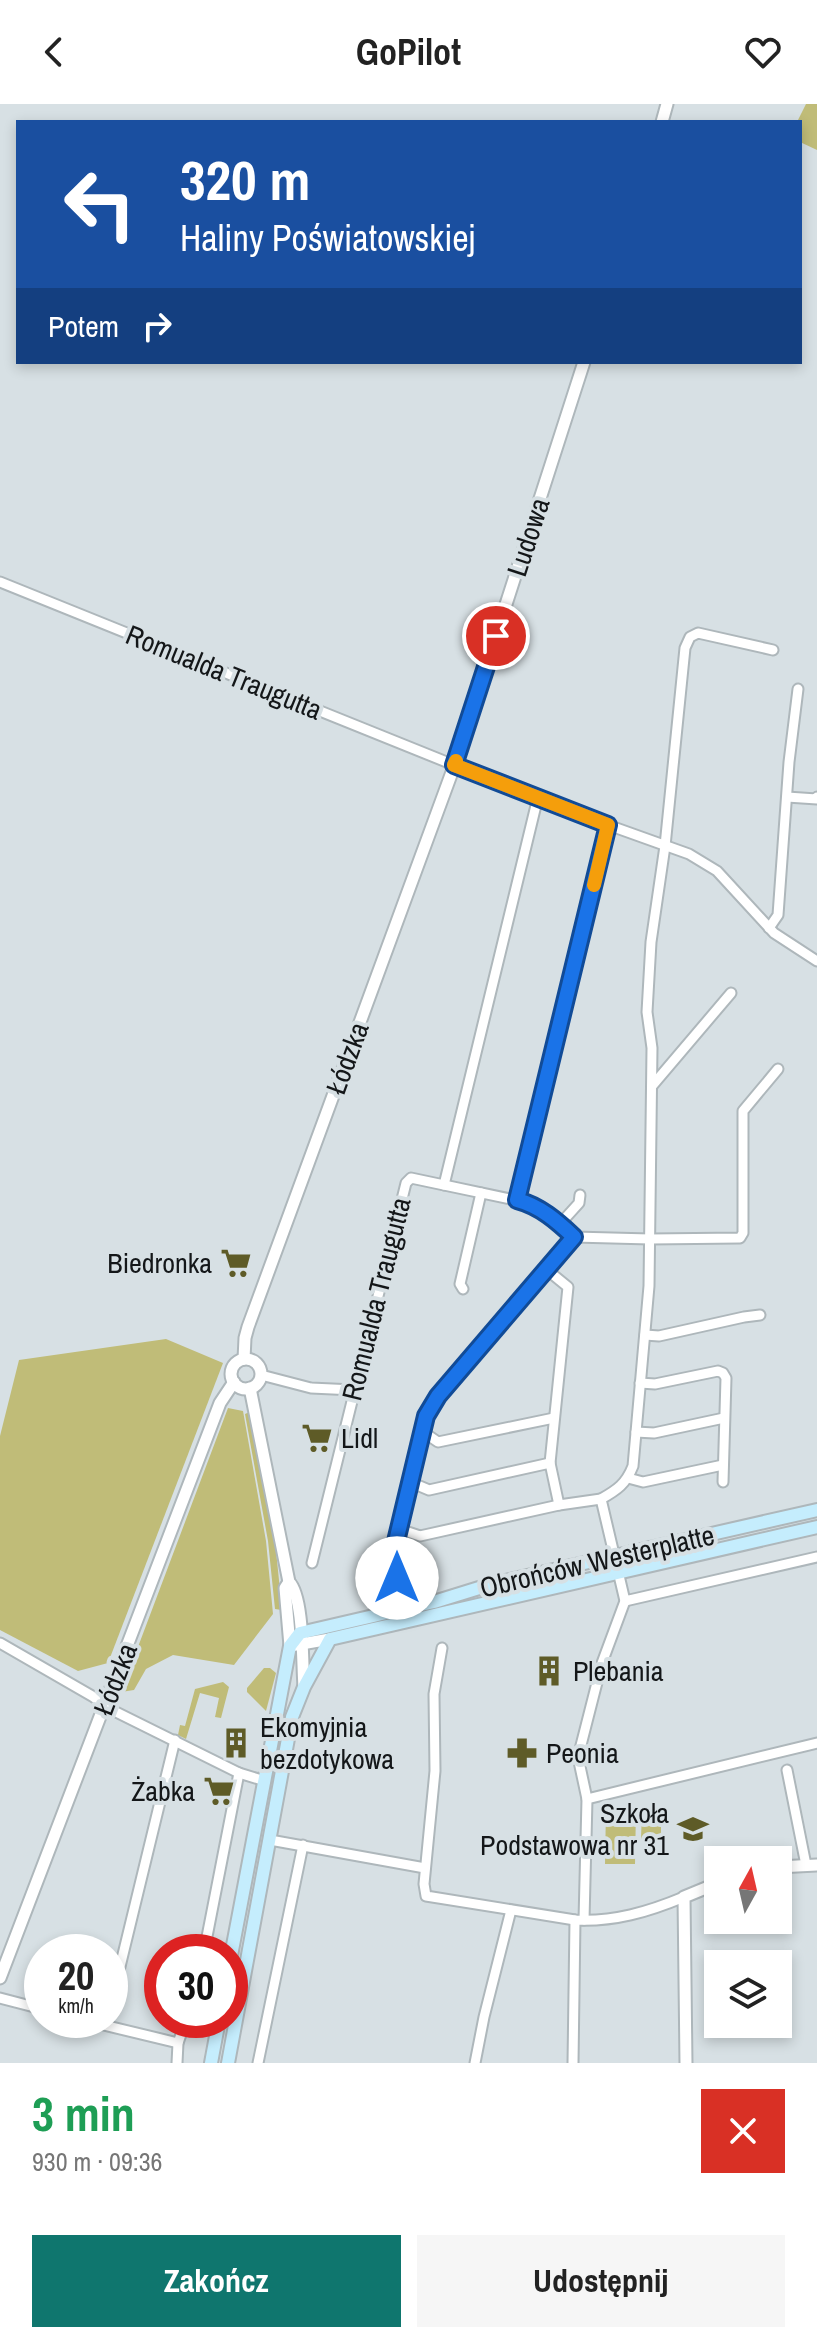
<!DOCTYPE html>
<html lang="pl">
<head>
<meta charset="utf-8">
<style>
	:root { --surface:#fff; --page:#f6f6f6; --text:#222; --muted:#767676; --accent:#0f766e }
	body { margin:0; font-family:"Archivo Narrow",sans-serif; background:var(--page); color:var(--text); height:100vh; display:flex; flex-direction:column; font-size:30px; white-space:nowrap }
	* { box-sizing:border-box; margin:0 }
	p { font-size:26px; color:var(--muted) }
	.icon { flex:none; width:44px; height:44px; fill:none; stroke:currentColor; stroke-width:2; stroke-linecap:round; stroke-linejoin:round }
	.map { position:relative; height:1959px; overflow:hidden }
	.side { display:flex; flex-direction:column; background:var(--surface); flex:1 }
	.side>* { flex:none }
	.banner { position:absolute; left:16px; top:16px; width:786px; height:244px; border-radius:0px; box-shadow:0 4px 12px #0003; background:#1a4fa0; color:#fff; overflow:hidden }
	.needle { width:52px; rotate:8deg }
	.controls { position:absolute; left:704px; top:1742px; display:grid; gap:16px }
	.controls a { display:grid; place-items:center; width:88px; height:88px; border-radius:0px; background:var(--surface); box-shadow:0 4px 12px #0003; font-size:40px }
	.speed { position:absolute; left:24px; top:1830px; display:flex; gap:16px; font-size:40px; font-weight:700; text-align:center }
	.speed>* { display:grid; place-content:center; width:104px; height:104px; border-radius:50%; background:var(--surface); box-shadow:0 4px 12px #0003; line-height:1 }
	.speed small { font-size:20px; font-weight:400 }
	.speed .limit { border:12px solid #d22; background:#fff; color:#111 }
	.pin { position:absolute; display:grid; place-items:center; width:68px; height:68px; color:#fff; margin:-34px; border:4px solid #fff; border-radius:50%; box-shadow:0 2px 8px #0007 }
	.me { position:absolute; width:88px; margin:-44px; rotate:0deg; stroke-linejoin:round; filter:drop-shadow(0 0 6px #0008) }
	.turn { display:flex; align-items:center; gap:28px; height:168px; padding:0 32px; font-size:36px }
	.turn .icon { width:104px; height:104px; stroke-width:2.5 }
	.turn b { display:block; font-size:56px; line-height:68px }
	.then { display:flex; align-items:center; height:76px; padding:0 32px; background:#0003; gap:16px; font-size:30px }
	.round { display:grid; place-items:center; flex:none; width:84px; height:84px; border-radius:0px; background:var(--page) }
	.overview { display:flex; align-items:center; justify-content:space-between; height:136px; padding:0 32px }
	h1 { font-size:48px; font-weight:700; line-height:60px; color:#1e9e55 }
	.button { display:flex; gap:16px; margin-top:auto; padding:16px 32px }
	.button a { flex:1; height:92px; border-radius:0px; background:var(--accent); color:#fff; font-size:32px; font-weight:700; line-height:92px; text-align:center }
	.button a+a { background:var(--page); color:var(--text) }
	header { display:flex; justify-content:space-between; align-items:center; height:104px; padding:0 32px; background:var(--surface); font-size:36px; font-weight:700 }
	.map>svg:first-child { display:block }
</style>
</head>
<body>
<header><svg class="icon" aria-label="back" viewBox="0 0 24 24"><path d="M15 5l-7 7 7 7"/></svg>GoPilot<svg class="icon" aria-label="heart" viewBox="0 0 24 24"><path d="M12 20l-8-8c-3-5 5-10 8-4 3-6 11-1 8 4z"/></svg></header>
<div class="map">
<svg width="817" height="1959" viewBox="0 0 817 1959">
	<rect width="100%" height="100%" fill="#d7e0e4"/>
	<g fill="#c0bc78">
		<path d="M806,0H817V46L800,38V18H797Z"/>
		<path d="M166,1235L223,1259L108,1559L78,1567L0,1526V1332L19,1256Z"/>
		<path d="M228,1304L243,1307L266,1437L273,1510L234,1561L173,1551L146,1565L134,1586L121,1588Z"/>
		<path d="M252,1307L274,1427L282,1506L275,1505L268,1437L245,1310Z"/>
		<path d="M264,1564H270L276,1569L266,1607L247,1588V1584Z"/>
		<path d="M223,1578L229,1583L221,1614L215,1613L219,1594L200,1589L186,1635L178,1631L180,1621L185,1622L195,1585Z"/>
		<path d="M606,1704L636,1705L635,1760H605Z"/>
		<path d="M642,1705H661V1735H641Z"/>
	</g>
	<g fill="none" stroke-linecap="round" stroke-linejoin="round">
		<g stroke="#aeb7bb" stroke-width="13">
			<g id="minor">
				<path d="M0,478L454,661L608,721L689,750L717,767L774,829L817,857"/>
				<path d="M773,546L698,529L690,533L685,544L665,742L651,838L647,908L652,944L649,1182L633,1362C626,1380 617,1386 601,1395L625,1497L817,1453"/>
				<path d="M787,693L817,695V693"/>
				<path d="M769,824L778,811L789,658L798,585"/>
				<path d="M652,982L731,889"/>
				<path d="M444,1081L529,1099L560,1120L574,1133L650,1135L740,1134L743,1129V1007L778,965"/>
				<path d="M517,1096L608,721"/>
				<path d="M560,1120L579,1099L580,1091"/>
				<path d="M546,1165L568,1183L550,1359L559,1401L601,1395"/>
				<path d="M463,1185L460,1180L481,1089"/>
				<path d="M645,1231L659,1232L744,1213L760,1211"/>
				<path d="M261,1271L311,1284L354,1286"/>
				<path d="M640,1279L655,1280L718,1267L723,1269L726,1274L723,1378"/>
				<path d="M422,1327L438,1338L554,1314"/>
				<path d="M636,1328L654,1329L724,1314"/>
				<path d="M628,1374L643,1378L723,1361"/>
				<path d="M410,1378L429,1386L550,1359"/>
				<path d="M399,1425L420,1432L559,1401"/>
				<path d="M312,1459L406,1079L411,1074L444,1081L538,693"/>
				<path d="M397,1474L392,1454L426,1312L438,1292L574,1133"/>
				<path d="M0,1539L92,1592L112,1606L239,1669L265,1677"/>
				<path d="M442,1544L434,1590L435,1667L424,1780L426,1792L575,1816C614,1818 648,1808 684,1793"/>
				<path d="M787,1666L806,1761"/>
				<path d="M587,1695L817,1639"/>
				<path d="M270,1736L425,1764"/>
				<path d="M584,1816L587,1695L578,1653L602,1559L625,1497"/>
				<path d="M204,1848L239,1669"/>
				<path d="M0,1894L42,1905"/>
				<path d="M110,1904L175,1636"/>
				<path d="M83,1916L178,1939"/>
				<path d="M177,1959L178,1939L186,1916"/>
				<path d="M258,1959L303,1741"/>
				<path d="M475,1959L484,1913L511,1806"/>
				<path d="M573,1959L575,1816"/>
			</g>
		</g>
		<g stroke="#aeb7bb" stroke-width="15">
			<g id="tertiary">
				<path d="M662,18L667,0"/>
				<path d="M244,1255L245,1234L248,1223L452,668L584,258"/>
				<circle cx="246" cy="1270" r="15"/>
				<path d="M250,1284L289,1478C304,1493 302,1559 304,1583"/>
				<path d="M289,1478L285,1484L290,1542L330,1535"/>
				<path d="M778,1763L817,1761"/>
				<path d="M0,1874L220,1299L234,1278"/>
				<path d="M686,1959L684,1793L718,1779"/>
			</g>
		</g>
		<g stroke="#aeb7bb" stroke-width="16">
			<g id="secondary">
				<path d="M230,1857L290,1542L300,1529L434,1498L492,1480L817,1406"/>
				<path d="M211,1959L219,1916"/>
				<path d="M228,1959L292,1613L304,1583L330,1535L817,1423"/>
			</g>
		</g>
		<use href="#minor" stroke="#fff" stroke-width="9"/>
		<use href="#tertiary" stroke="#fff" stroke-width="11"/>
		<use href="#secondary" stroke="#c5edfd" stroke-width="12"/>
	</g>
	<g fill="none" stroke-linecap="round" stroke-linejoin="round">
		<g stroke="#114b97" stroke-width="20">
			<path id="route" d="M397,1474L392,1454L426,1312L438,1292L574,1133C557,1117 540,1102 517,1096L608,721L454,661L496,532"/>
		</g>
		<use href="#route" stroke="#1a73e8" stroke-width="14"/>
		<path stroke="#f59e0b" stroke-width="14" d="M456,657L454,661L608,721L594,781"/>
	</g>
	<defs>
		<g id="supermarket-bare" transform="scale(2.4)"><path d="M-6-5.5h2.5l.6 2H6L4.5 2H-2.5L-4.4-4H-6ZM-1.5 3.2a1.3 1.3 0 1 0 .1 0ZM3 3.2a1.3 1.3 0 1 0 .1 0Z" fill="#5e5b27" stroke="#d7e0e4" stroke-width="2.5" paint-order="stroke"/></g>
		<g id="building-bare" transform="scale(2.4)"><path d="M-4-6H4V6H1V3H-1V6H-4ZM-2.5-4.3h1.7v1.8h-1.7ZM.8-4.3h1.7v1.8H.8ZM-2.5-1h1.7V.8h-1.7ZM.8-1h1.7V.8H.8Z" fill="#5e5b27" stroke="#d7e0e4" stroke-width="2.5" paint-order="stroke"/></g>
		<g id="pharmacy-bare" transform="scale(2.4)"><path d="M-2-6h4v4h4v4h-4v4h-4v-4h-4v-4h4Z" fill="#5e5b27" stroke="#d7e0e4" stroke-width="2.5" paint-order="stroke"/></g>
		<g id="school-bare" transform="scale(2.4)"><path d="M0-5L7-2L0 1L-7-2ZM-4 1L0 2.5L4 1V4Q0 6-4 4Z" fill="#5e5b27" stroke="#d7e0e4" stroke-width="2.5" paint-order="stroke"/></g>
	</defs>
	<g fill-rule="evenodd">
		<use href="#supermarket-bare" x="236" y="1159"/>
		<use href="#supermarket-bare" x="317" y="1334"/>
		<use href="#building-bare" x="549" y="1567"/>
		<use href="#building-bare" x="236" y="1639"/>
		<use href="#pharmacy-bare" x="522" y="1649"/>
		<use href="#supermarket-bare" x="219" y="1687"/>
		<use href="#school-bare" x="693" y="1725"/>
	</g>
	<g text-anchor="middle" dominant-baseline="central" stroke-width="8" stroke-linejoin="round" paint-order="stroke">
		<g font-size="28" fill="#141719" stroke="#d7e0e4">
			<text transform="translate(528 433) rotate(-72)">Ludowa</text>
			<text transform="translate(224 568) rotate(22)">Romualda Traugutta</text>
			<text transform="translate(347 954) rotate(-70)">Łódzka</text>
			<text transform="translate(376 1195) rotate(-76)">Romualda Traugutta</text>
			<text transform="translate(597 1457) rotate(-13)">Obrońców Westerplatte</text>
			<text transform="translate(115 1575) rotate(-69)">Łódzka</text>
		</g>
		<g font-size="28" fill="#141719" stroke="#d7e0e4" text-anchor="start">
			<text x="212" y="1159" text-anchor="end">Biedronka</text>
			<text x="341" y="1334">Lidl</text>
			<text x="573" y="1567">Plebania</text>
			<text x="260" y="1623">Ekomyjnia<tspan x="260" dy="32">bezdotykowa</tspan></text>
			<text x="546" y="1649">Peonia</text>
			<text x="195" y="1687" text-anchor="end">Żabka</text>
			<text x="669" y="1709" text-anchor="end">Szkoła<tspan x="669" dy="32">Podstawowa nr 31</tspan></text>
		</g>
	</g>
</svg>
<div class="controls">
<a><svg class="needle" viewBox="-14 -14 28 28"><path d="M0-13l5 13h-10z" fill="#e53935"/><path d="M0 13l5-13h-10z" fill="#767676"/></svg></a>
<a><svg class="icon" aria-label="layers" viewBox="0 0 24 24"><path d="M12 4l9 5-9 5-9-5zM3 14l9 5 9-5"/></svg></a>
</div>
<div class="speed"><div>20<small>km/h</small></div><div class="limit">30</div></div>
<div class="pin" style="left:496px;top:532px;background:#d93025"><svg class="icon" aria-label="arrive" viewBox="0 0 24 24"><path d="M6 21V4h12l-3 4 3 4H6"/></svg></div>
<svg class="me" style="left:397px;top:1474px" viewBox="-20 -20 40 40"><circle r="19" fill="#fff"/><path d="M0-13L10 11 0 6-10 11z" fill="#1a73e8"/></svg>
<div class="banner">
<div class="turn"><svg class="icon" aria-label="left" viewBox="0 0 24 24"><path d="M17 20v-9H6M10 6l-5 5 5 5"/></svg><div><b>320 m</b>Haliny Poświatowskiej</div></div>
<div class="then">Potem<svg class="icon" aria-label="right" viewBox="0 0 24 24"><path d="M7 20v-9h11M14 6l5 5-5 5"/></svg></div>
</div>
</div>
<section class="side">
<div class="overview"><div><h1>3 min</h1><p>930 m · 09:36</p></div><a class="round" style="background:#d93025;color:#fff"><svg class="icon" aria-label="close" viewBox="0 0 24 24"><path d="M6 6l12 12M18 6L6 18"/></svg></a></div>
<div class="button"><a>Zakończ</a><a>Udostępnij</a></div>
</section>
</body>
</html>
